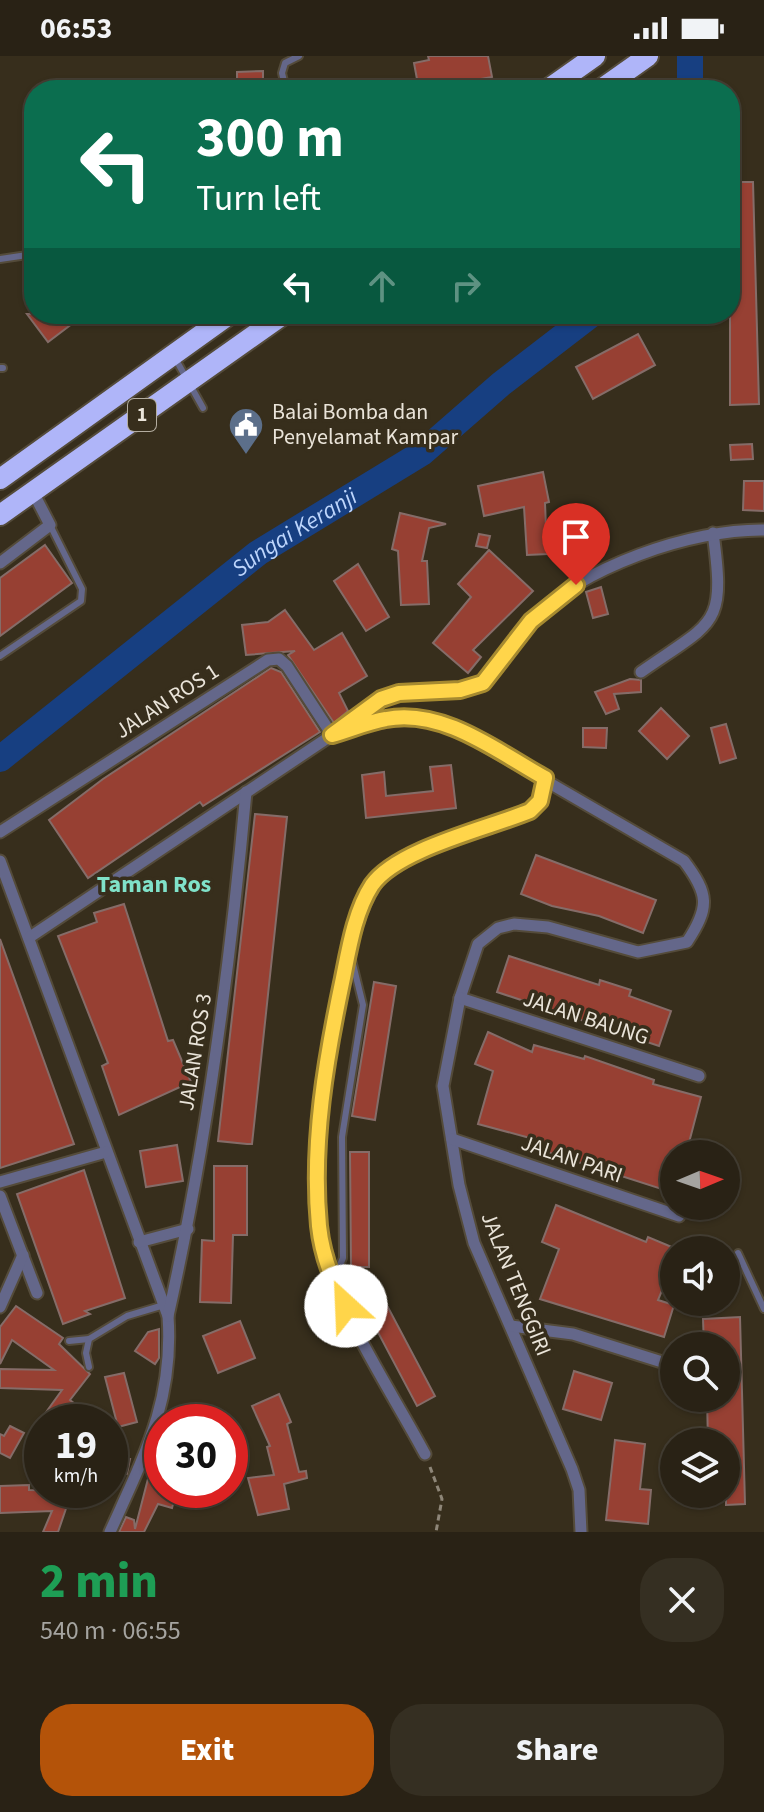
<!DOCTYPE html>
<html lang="en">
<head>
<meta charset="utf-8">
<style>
	:root { --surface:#292215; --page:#352f22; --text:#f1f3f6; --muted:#a5a4a0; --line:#453f34; --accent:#b45309 }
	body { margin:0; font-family:"Source Sans 3",sans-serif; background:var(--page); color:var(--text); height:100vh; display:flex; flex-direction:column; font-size:30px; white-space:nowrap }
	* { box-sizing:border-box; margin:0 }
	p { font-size:26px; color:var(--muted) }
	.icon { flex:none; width:44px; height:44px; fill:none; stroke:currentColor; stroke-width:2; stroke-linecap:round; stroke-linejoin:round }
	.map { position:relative; height:1476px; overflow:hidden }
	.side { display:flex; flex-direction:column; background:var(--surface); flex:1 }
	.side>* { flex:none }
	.top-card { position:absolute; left:24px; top:24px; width:716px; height:244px; border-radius:32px; box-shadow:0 2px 6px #0004,0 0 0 2px var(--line); background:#0b6e4f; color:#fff; overflow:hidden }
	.needle { width:52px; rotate:88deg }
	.tools { position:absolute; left:660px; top:1084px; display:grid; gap:16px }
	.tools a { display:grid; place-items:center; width:80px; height:80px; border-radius:50%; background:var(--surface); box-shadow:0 2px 6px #0004,0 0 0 2px var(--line); font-size:40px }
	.speed { position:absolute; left:24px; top:1348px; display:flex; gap:16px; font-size:40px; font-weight:700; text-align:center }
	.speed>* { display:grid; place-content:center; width:104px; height:104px; border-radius:50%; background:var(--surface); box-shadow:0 2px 6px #0004,0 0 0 2px var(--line); line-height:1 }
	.speed small { font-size:20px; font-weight:400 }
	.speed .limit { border:12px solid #d22; background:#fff; color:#111 }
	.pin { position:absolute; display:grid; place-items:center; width:68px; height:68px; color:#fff; margin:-82px -34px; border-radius:50% 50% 50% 0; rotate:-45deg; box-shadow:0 0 8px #0007 }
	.pin .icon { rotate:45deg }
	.me { position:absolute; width:88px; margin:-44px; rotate:335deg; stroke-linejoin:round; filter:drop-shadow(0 0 6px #0008) }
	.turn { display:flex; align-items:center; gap:28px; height:168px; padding:0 40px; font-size:36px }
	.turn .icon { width:104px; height:104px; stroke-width:2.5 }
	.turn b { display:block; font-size:56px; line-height:68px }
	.lanes { display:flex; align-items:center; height:76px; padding:0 40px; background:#0003; justify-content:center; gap:40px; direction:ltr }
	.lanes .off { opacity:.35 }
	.round { display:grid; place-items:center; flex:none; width:84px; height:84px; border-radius:32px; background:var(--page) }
	.headline { display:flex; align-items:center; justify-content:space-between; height:136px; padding:0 40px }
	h1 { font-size:48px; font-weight:800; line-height:60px; color:#1e9e55 }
	.cta { display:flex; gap:16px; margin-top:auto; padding:16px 40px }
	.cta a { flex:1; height:92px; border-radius:32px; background:var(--accent); color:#fff; font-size:32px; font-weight:800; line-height:92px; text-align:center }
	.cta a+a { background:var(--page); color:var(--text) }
	.status { display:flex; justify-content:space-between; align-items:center; height:56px; padding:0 40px; background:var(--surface); direction:ltr }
	.status svg { height:22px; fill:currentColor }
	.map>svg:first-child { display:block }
</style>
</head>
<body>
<div class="status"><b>06:53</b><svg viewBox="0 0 49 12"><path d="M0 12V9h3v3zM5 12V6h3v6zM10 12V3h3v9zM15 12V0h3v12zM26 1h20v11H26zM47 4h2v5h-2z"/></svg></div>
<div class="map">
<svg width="764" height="1476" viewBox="0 0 764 1476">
	<rect width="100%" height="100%" fill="#372e1c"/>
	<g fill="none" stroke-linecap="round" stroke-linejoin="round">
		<g stroke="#173f81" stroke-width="26">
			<path d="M690,34V0"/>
			<path id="s1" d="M0,703L258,497L422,397L501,328L592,258"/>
		</g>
	</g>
	<g fill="#974033" stroke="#856c68" stroke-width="2">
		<path d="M428,0H488L492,21L458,27L459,34H419L414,7L429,4Z"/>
		<path d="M263,15V34H237V16Z"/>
		<path d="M730,126H753L759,348L730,349Z"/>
		<path d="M27,258H85L48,286Z"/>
		<path d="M638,278L655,309L593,343L576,311Z"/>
		<path d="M752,388L753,403L731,404L730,389Z"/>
		<path d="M543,416L549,446L545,447L546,471L565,470V484L547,485L548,498L527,499L524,451L484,460L478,430Z"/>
		<path d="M744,425H764V455L743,454Z"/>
		<path d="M400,457L446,468L429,472L422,505H427L429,548L401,549L398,495L392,493Z"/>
		<path d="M479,478L490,480L487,492L476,490Z"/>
		<path d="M45,489L72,527L0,580V522Z"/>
		<path d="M489,494L533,535L473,594L481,601L468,617L433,587L471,541L458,528Z"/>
		<path d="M358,508L389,561L366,575L334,525Z"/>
		<path d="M601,531L608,558L593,562L586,536Z"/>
		<path d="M285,554L314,594L342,577L367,620L339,637L348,655L334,667L288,599L295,595L246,599L242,569L268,566Z"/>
		<path d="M271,612L281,616L320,676L203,750L200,746L88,822L49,764L103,723Z"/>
		<path d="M630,623L641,624V636L614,638L619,653L606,658L595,636Z"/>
		<path d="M661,652L689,680L667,703L639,675Z"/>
		<path d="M726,668L736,702L720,707L711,672Z"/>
		<path d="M583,672H607L606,692L583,691Z"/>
		<path d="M451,709L456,752L366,762L362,719L384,716L386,740L433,735L430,711Z"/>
		<path d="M255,758L287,761L252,1088H247L218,1085Z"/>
		<path d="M536,799L656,844L643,877L599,860L552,850L521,838Z"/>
		<path d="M124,848L168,985L173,984L191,1026L119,1059L102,1010L108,1007L58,880L97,866L94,857Z"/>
		<path d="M0,883L74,1088L0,1112Z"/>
		<path d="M509,900L599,929L600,924L631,934L629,940L671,955L659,990L497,936Z"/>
		<path d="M374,926L396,930L375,1064L352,1060Z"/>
		<path d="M488,976L532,996L534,989L584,1003L585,1000L654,1024L653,1028L701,1041L686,1098H674V1137L528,1090L530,1082L478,1068L493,1015L475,1008Z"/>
		<path d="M177,1089L183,1125L146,1131L140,1095Z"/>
		<path d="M350,1096H369V1211H351Z"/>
		<path d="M214,1110H247V1179H233L231,1247L200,1246L202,1184L214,1185Z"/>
		<path d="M84,1114L125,1242L85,1255L90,1258L63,1268L17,1138Z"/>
		<path d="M556,1149L646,1186L648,1181L674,1192V1205L658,1244L674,1249L664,1281L540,1243L559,1193L542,1186Z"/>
		<path d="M382,1240L435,1340L417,1350L364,1250Z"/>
		<path d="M16,1250L63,1282L59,1288L90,1318L70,1344L80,1352L70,1366H39L62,1334L0,1332V1313L54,1314L12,1284L0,1308V1271Z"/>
		<path d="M740,1261L745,1448L726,1449V1386H708L707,1342H726V1290H704L703,1263Z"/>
		<path d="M240,1265L255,1302L218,1317L203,1280Z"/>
		<path d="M159,1273V1302L155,1308L135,1295L148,1276Z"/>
		<path d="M574,1315L612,1327L601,1364L563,1353Z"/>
		<path d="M124,1317L137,1366L118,1371L105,1321Z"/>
		<path d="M279,1338L291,1366L287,1368L299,1416L306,1415L307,1422L284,1428L289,1453L258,1459L248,1422L274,1419L267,1391L270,1390L252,1350Z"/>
		<path d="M10,1370L24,1377L10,1402L0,1397V1378L4,1380Z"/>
		<path d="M615,1384L645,1388L640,1433L651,1434L648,1468L606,1464Z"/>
		<path d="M130,1403L127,1418L111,1419L110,1404Z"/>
		<path d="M149,1419L162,1422V1434H177L172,1452L158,1448L144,1476H119L126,1461L134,1464L135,1473Z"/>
		<path d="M29,1429V1434L72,1435L58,1476H43L52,1455L0,1457V1430Z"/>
		<path d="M192,1434H206L208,1445L195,1448Z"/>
	</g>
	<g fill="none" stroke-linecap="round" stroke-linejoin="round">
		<g stroke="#544b3a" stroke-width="10">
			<g id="lane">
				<path d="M286,34L282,17L285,7L299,0"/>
				<path d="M0,203L34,198"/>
				<path d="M175,302L203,352"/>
				<path d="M0,312H3"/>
				<path d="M0,600L81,545L82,533L50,469"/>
				<path d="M738,1197L764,1253"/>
				<path d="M334,1223L343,1202L342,1081L363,949L351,900"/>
				<path d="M69,1285L89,1283"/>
				<path d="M89,1311L86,1297L89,1283L127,1260L164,1249"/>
			</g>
		</g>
		<g stroke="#544b3a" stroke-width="15">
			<g id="street">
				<path d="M0,507L50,469L33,436"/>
				<path d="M641,616C715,564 726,572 713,477"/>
				<path d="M0,776L268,604L279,603L287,610L332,679C352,664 374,642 399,637C424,632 460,642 483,627C500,615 516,581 531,564C582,511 691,473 764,474"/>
				<path d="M0,805L168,1260C174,1345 144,1400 110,1476"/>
				<path d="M30,881L332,679C380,665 404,657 453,671L684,805C709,838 710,851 687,886L638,896L548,871L514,868L498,872L478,888L460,942L443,1030L459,1129L474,1187L572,1413L579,1434L581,1476"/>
				<path d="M460,942L699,1020"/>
				<path d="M452,1083L679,1160"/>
				<path d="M0,1126L106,1096"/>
				<path d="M0,1140L37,1237"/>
				<path d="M139,1186L188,1173"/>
				<path d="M0,1251L23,1199"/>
				<path d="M168,1260C207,1087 230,912 246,736"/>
				<path d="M511,1270L573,1278L662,1306"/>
				<path d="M425,1398C392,1336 339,1258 323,1191C306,1122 333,855 390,812C424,786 489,772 530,755L540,745L545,722"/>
			</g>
		</g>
		<g stroke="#544b3a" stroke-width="24">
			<g id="highway">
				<path d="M547,34L595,0"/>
				<path d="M600,34L648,0"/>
				<path d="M0,423L230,258"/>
				<path d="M0,459L284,258"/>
			</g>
		</g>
		<path stroke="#8e8678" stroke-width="3" stroke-dasharray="6 4" stroke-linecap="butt" d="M430,1411L442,1443L436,1476"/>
		<use href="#lane" stroke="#64678a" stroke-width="6"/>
		<use href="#street" stroke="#64678a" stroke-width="11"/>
		<use href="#highway" stroke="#afb5f9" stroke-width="20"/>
	</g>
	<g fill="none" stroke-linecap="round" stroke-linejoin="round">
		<g stroke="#a68a30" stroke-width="20">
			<path id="route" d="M346,1250C332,1225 322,1198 319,1170C311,1087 326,1002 343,922C349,892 355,855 372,829C397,793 489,772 530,755L540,745L545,722C498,696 443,652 386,663C368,666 350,674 332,679L381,643L399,637L460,634L483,627L531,565L576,529"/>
		</g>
		<use href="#route" stroke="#ffd54a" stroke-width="14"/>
	</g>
	<defs>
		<g id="civic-pin" transform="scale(1.8)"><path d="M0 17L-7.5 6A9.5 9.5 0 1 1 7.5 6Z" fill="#5c6f8a" stroke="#372e1c"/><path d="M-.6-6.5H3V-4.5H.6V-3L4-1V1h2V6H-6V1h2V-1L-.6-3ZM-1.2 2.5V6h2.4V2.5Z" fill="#fff"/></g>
	</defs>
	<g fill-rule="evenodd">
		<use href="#civic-pin" x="246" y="369"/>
	</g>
	<g text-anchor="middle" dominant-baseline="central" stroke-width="7" stroke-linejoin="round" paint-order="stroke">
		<rect fill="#372e1c" stroke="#b4ada0" stroke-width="2" x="128" y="343" width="28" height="32" rx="6"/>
		<g font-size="20" font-weight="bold" fill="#eae4d9">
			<text x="142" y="359">1</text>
		</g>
		<g font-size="22" fill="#eae4d9" stroke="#372e1c" text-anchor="start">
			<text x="272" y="356">Balai Bomba dan<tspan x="272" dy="25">Penyelamat Kampar</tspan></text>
		</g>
		<g font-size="22" fill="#eae4d9" stroke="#372e1c">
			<text transform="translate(167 645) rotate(-33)">JALAN ROS 1</text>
			<text transform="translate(586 962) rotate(18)">JALAN BAUNG</text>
			<text transform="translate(195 996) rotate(-81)">JALAN ROS 3</text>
			<text transform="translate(572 1103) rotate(19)">JALAN PARI</text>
			<text transform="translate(516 1228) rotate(68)">JALAN TENGGIRI</text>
		</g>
		<g font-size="24" font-style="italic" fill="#bdd5fc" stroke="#372e1c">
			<text stroke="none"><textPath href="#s1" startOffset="372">Sungai Keranji</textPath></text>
		</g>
		<g font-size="24" font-weight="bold" fill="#80e2c9" stroke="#372e1c">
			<text x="154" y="828">Taman Ros</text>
		</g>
	</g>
</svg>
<div class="tools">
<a><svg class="needle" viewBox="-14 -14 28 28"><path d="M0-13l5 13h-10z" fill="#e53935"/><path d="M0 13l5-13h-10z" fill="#a5a4a0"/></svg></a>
<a><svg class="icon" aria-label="sound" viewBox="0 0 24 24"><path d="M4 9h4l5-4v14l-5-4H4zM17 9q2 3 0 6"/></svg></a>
<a><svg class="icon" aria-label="search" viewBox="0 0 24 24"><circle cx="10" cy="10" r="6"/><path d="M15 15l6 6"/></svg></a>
<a><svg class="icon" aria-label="layers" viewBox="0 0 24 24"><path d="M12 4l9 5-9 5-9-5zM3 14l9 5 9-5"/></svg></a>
</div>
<div class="speed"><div>19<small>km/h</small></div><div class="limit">30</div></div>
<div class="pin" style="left:576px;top:529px;background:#d93025"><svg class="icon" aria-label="arrive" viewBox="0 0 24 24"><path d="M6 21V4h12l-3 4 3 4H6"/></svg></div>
<svg class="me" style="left:346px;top:1250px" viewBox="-20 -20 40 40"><circle r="19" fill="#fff"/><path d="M0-13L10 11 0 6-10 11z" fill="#ffd54a"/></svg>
<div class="top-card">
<div class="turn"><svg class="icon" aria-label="left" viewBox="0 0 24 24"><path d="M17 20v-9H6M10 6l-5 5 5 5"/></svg><div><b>300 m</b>Turn left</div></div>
<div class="lanes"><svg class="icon" aria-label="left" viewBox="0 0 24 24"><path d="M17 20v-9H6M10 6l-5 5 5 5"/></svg><svg class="icon off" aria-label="ahead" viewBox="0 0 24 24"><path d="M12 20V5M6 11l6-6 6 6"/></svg><svg class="icon off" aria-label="right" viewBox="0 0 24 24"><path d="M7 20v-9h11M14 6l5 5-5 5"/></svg></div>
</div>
</div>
<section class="side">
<div class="headline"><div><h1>2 min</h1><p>540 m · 06:55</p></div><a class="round"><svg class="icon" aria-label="close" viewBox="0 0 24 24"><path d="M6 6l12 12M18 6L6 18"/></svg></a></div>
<div class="cta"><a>Exit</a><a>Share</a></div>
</section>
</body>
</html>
